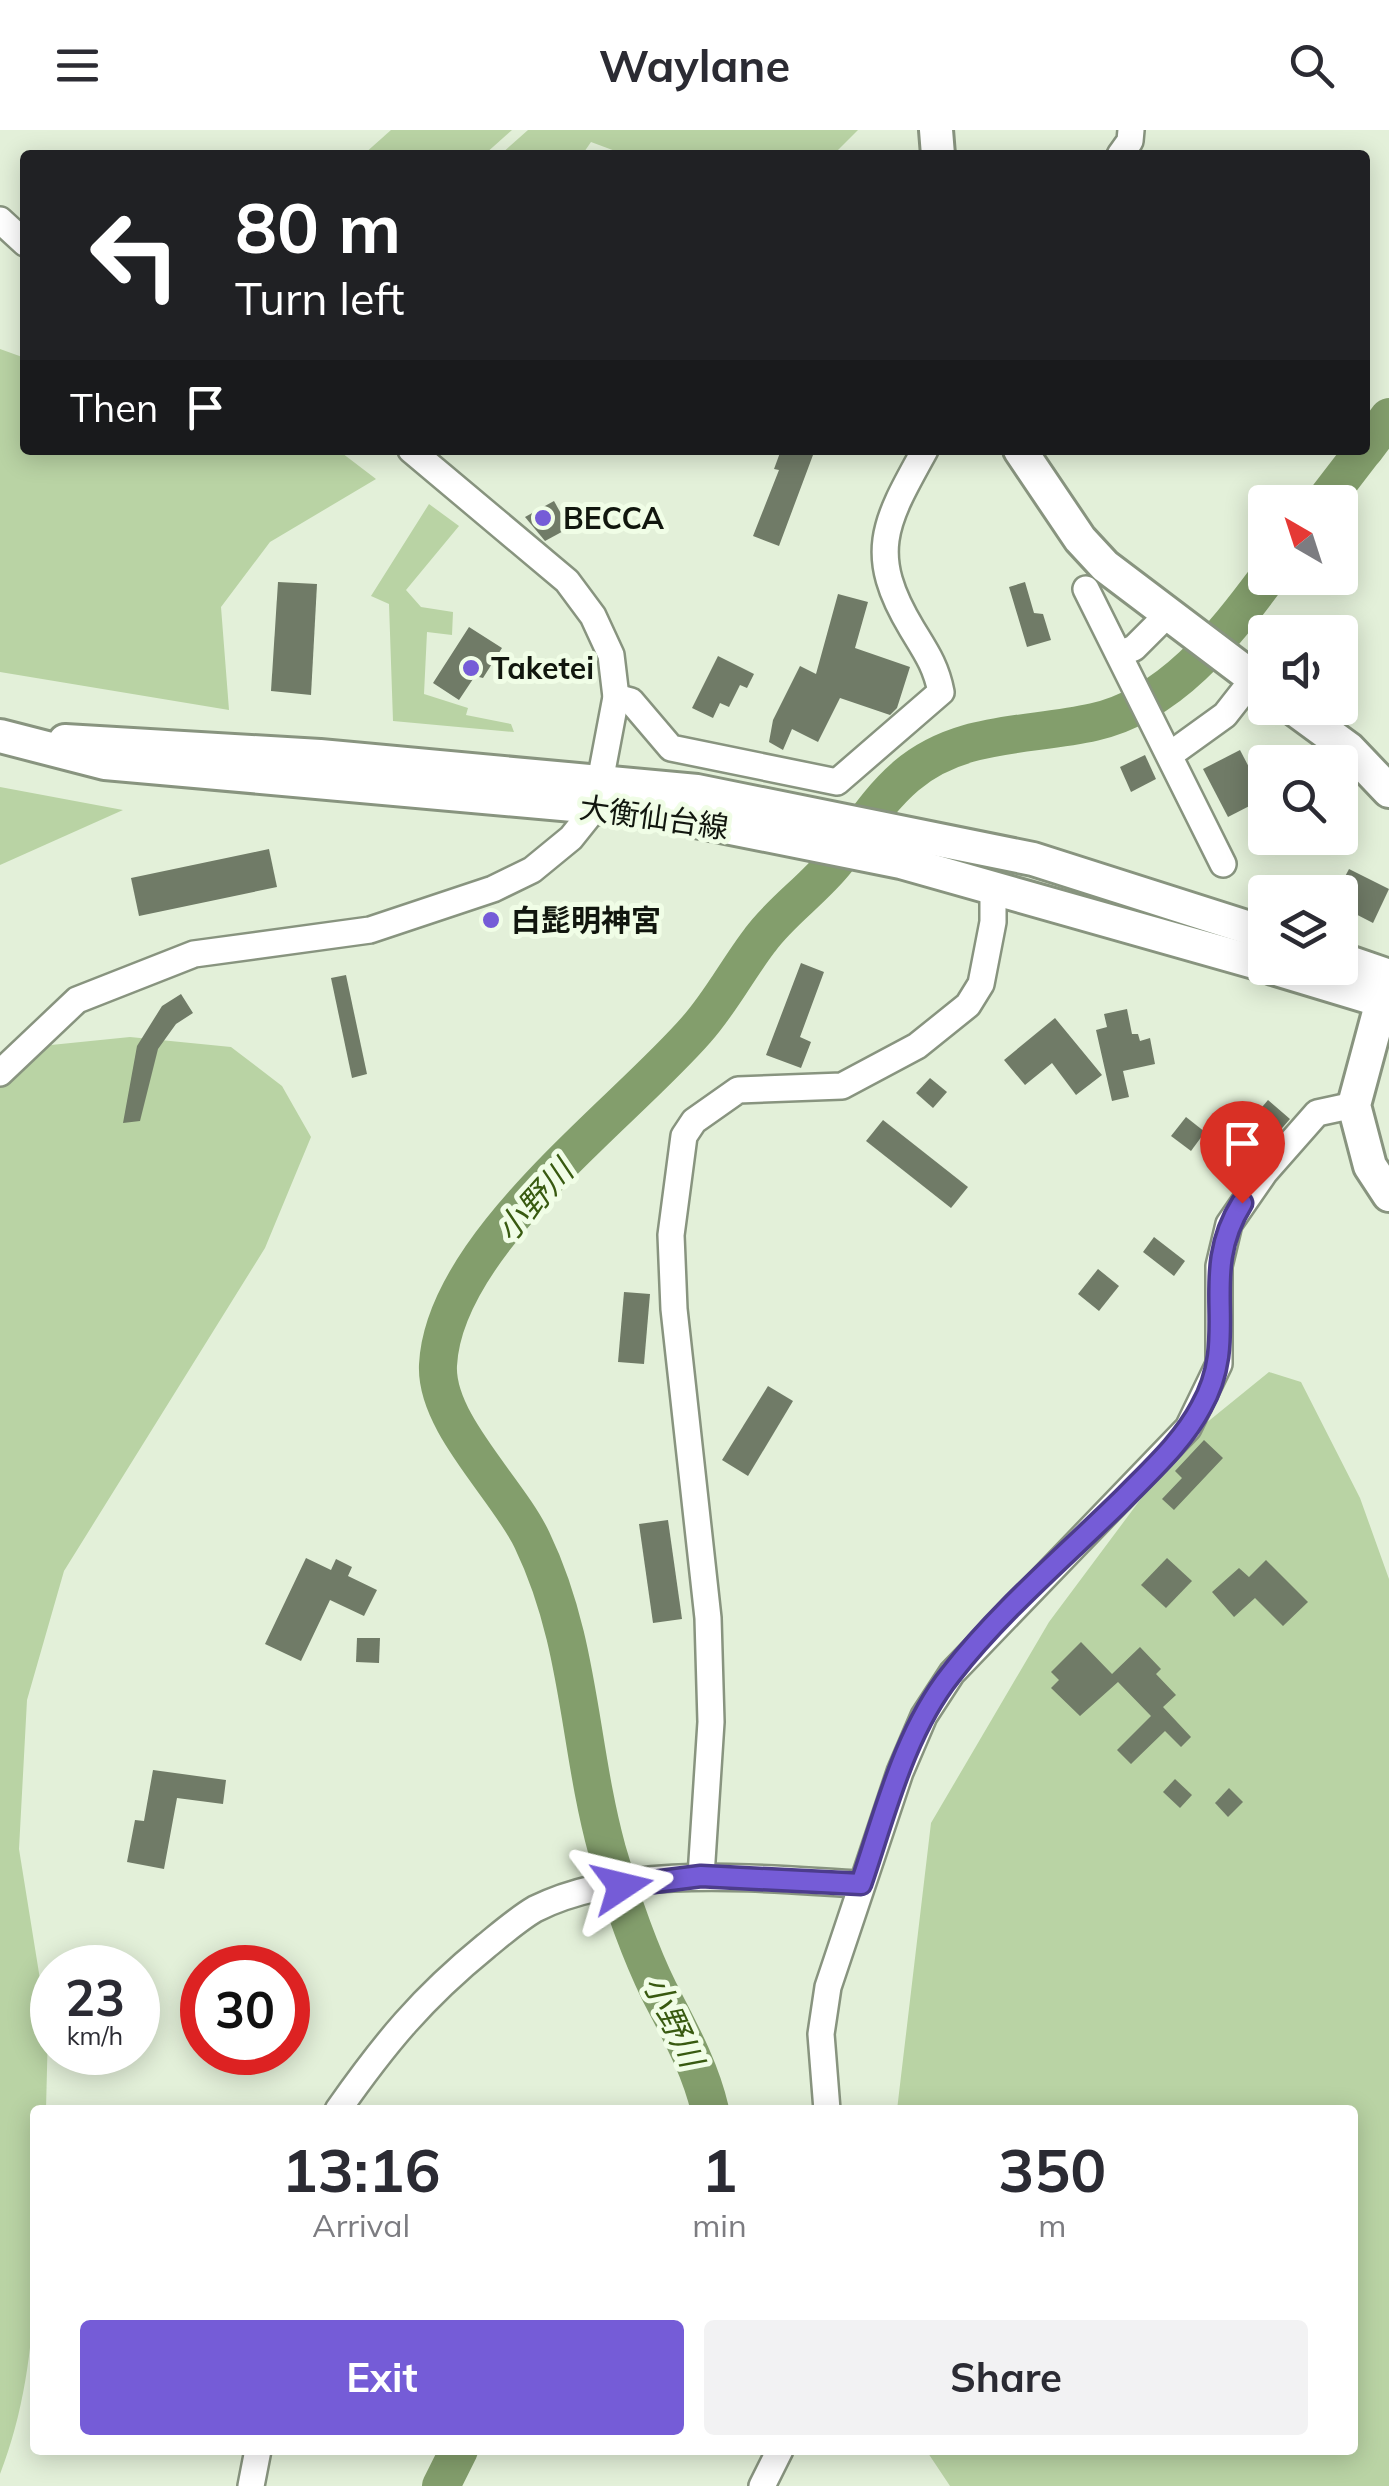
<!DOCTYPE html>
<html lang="en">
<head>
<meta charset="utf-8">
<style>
	:root { --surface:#fff; --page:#f2f2f3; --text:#2b2b33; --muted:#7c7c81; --accent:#755cd7 }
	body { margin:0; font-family:Mulish,"Noto Sans JP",sans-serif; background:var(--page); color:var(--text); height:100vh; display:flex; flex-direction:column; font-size:38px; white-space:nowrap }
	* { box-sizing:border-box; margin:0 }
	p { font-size:32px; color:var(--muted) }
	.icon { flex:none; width:55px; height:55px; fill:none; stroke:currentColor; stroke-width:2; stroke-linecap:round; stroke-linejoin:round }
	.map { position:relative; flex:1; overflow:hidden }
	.details { position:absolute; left:30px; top:1975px; width:1328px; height:350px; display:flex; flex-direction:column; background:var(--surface); border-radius:10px; box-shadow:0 5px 25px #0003 }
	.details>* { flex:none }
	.banner { position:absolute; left:20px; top:20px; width:1350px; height:305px; border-radius:10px; box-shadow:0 5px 25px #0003; background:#202124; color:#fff; overflow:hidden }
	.needle { width:65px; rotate:321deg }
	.controls { position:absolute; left:1248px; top:355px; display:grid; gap:20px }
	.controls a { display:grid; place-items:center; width:110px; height:110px; border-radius:10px; background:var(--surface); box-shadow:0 5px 25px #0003; font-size:50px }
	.speed { position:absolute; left:30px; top:1815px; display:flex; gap:20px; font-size:50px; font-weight:700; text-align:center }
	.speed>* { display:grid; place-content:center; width:130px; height:130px; border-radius:50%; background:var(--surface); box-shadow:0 5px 25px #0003; line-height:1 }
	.speed small { font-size:25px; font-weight:400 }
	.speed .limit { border:15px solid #d22; background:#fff; color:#111 }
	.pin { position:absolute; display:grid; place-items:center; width:85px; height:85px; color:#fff; margin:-102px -42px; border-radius:50% 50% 50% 0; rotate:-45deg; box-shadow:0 0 10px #0007 }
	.pin .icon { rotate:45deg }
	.me { position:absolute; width:110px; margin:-55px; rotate:80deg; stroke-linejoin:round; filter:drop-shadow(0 0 8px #0008) }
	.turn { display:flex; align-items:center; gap:35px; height:210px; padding:0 50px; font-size:45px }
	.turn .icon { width:130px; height:130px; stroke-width:2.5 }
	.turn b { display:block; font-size:70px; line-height:85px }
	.then { display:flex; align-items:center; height:95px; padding:0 50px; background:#0003; gap:20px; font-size:38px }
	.eta { display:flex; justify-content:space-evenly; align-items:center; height:170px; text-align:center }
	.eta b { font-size:60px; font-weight:700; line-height:70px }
	.action { display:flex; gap:20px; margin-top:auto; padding:20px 50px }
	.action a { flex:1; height:115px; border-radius:10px; background:var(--accent); color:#fff; font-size:40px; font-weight:700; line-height:115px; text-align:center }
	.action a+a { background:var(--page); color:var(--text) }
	header { display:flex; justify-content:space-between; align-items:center; height:130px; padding:0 50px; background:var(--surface); font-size:45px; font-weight:700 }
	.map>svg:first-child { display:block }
</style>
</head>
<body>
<header><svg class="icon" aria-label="menu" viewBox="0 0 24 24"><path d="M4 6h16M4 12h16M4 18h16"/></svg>Waylane<svg class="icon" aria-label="search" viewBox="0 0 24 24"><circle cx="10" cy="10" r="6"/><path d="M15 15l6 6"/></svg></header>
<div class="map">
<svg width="1389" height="2356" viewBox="0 0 1389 2356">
	<rect width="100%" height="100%" fill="#e3f0d9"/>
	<g fill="#b9d3a4">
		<path d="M391,0H512L484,25H363Z"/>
		<path d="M528,0H858L833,25H626L591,12L582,25H500Z"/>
		<path d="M0,219L25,228V320H338L376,349L270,412L221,477L229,580L0,542Z"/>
		<path d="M429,374L459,396L406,460L421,477L453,482L452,505L427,502L424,564L468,578L466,585L511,594L514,602L393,591L389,474L371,466Z"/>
		<path d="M0,657L123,680L0,735Z"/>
		<path d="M130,907L231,917L282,956L311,1007L265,1118L64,1441L27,1570L19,1719L48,1899L46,1980H35C35,2102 45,2229 0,2344V929L51,915Z"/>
		<path d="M1269,1242L1301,1252L1360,1368L1389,1449V2356H950L926,2320H1352V1980H897L931,1693L1049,1492L1184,1311Z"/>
	</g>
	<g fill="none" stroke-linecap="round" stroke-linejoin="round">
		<g stroke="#839e6c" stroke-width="38">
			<path d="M1365,319L1389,287"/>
			<path d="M1324,372L1364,320"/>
			<path d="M710,1980C700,1937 679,1900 659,1861C637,1816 621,1768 607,1720C578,1614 581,1512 532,1410C508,1359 435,1293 438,1235C444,1114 621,986 696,900C721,872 737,840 760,810C781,781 813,760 836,731C859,702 877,671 906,646C960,600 1027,607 1094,592C1170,575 1223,507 1267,448"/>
			<path d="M441,2356L459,2320"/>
		</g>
	</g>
	<g fill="#707b67">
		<path d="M781,320L813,325L779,416L753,406L779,340L774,339Z"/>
		<path d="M554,371L569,398L545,411L525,387Z"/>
		<path d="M278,452L317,454L311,565L271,561Z"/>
		<path d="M1025,452L1034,483L1043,484L1051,510L1027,517L1009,457Z"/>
		<path d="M838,464L868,472L855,518L910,537L897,578L890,585L840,568L818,612L792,599L783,620L769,612L773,590L800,536L816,544Z"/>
		<path d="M469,497L502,518L483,548L475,546L459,570L433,553Z"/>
		<path d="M718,526L754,544L747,558L740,555L729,577L720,573L713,588L692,578Z"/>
		<path d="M1240,620L1265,668L1228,687L1203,639Z"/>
		<path d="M1145,625L1156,649L1131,662L1120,637Z"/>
		<path d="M269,719L277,757L139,786L131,748Z"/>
		<path d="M1349,739L1389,759L1373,793L1340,776V756Z"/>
		<path d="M801,833L824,842L800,907L811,912L801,938L766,925Z"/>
		<path d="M346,845L367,944L352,948L331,848Z"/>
		<path d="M181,864L193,883L176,894L158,919L140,991L123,993L137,916L162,876Z"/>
		<path d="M1127,879L1132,904H1138L1140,911L1150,908L1155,934L1123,941L1129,967L1112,971L1096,900L1107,897L1104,884Z"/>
		<path d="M1055,888L1102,945L1076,965L1052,933L1025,955L1004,930Z"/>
		<path d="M930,948L947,962L933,978L916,963Z"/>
		<path d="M1268,970L1290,989L1276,1005L1269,999L1244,1029L1206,998L1218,983L1234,996L1249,977L1257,983Z"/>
		<path d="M1186,987L1205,1002L1191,1021L1171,1006Z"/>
		<path d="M883,990L968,1057L951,1078L866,1011Z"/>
		<path d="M1154,1107L1185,1131L1174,1146L1143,1122Z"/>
		<path d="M1098,1139L1119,1156L1099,1181L1078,1164Z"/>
		<path d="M624,1162L650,1164L644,1234L618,1232Z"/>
		<path d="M768,1256L793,1271L748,1346L722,1330Z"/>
		<path d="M1204,1310L1223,1328L1174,1380L1162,1369L1182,1348L1175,1341Z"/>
		<path d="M668,1390L682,1489L653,1493L639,1394Z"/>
		<path d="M306,1428L331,1440L336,1429L352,1437L348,1446L377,1460L364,1486L330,1470L301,1531L265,1514Z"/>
		<path d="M1167,1428L1192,1451L1166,1478L1141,1455Z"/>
		<path d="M1266,1430L1308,1472L1283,1496L1255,1468L1234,1487L1212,1462L1239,1438L1249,1447Z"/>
		<path d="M357,1508H380L379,1533L356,1532Z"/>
		<path d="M1081,1512L1112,1544L1140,1517L1161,1539L1156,1544L1176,1565L1163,1577L1191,1607L1181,1617L1165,1601L1131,1634L1117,1620L1151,1586L1118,1552L1080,1586L1051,1558L1059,1550L1051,1542Z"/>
		<path d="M153,1640L226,1650L223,1674L177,1668L164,1739L127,1732L135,1690L144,1691Z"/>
		<path d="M1175,1649L1192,1665L1180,1678L1163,1662Z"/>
		<path d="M1229,1658L1243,1672L1228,1687L1215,1673Z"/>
	</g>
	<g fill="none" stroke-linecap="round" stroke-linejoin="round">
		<g stroke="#88947f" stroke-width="30">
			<g id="street">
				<path d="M1120,25L1130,11L1131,0"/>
				<path d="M0,90L25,113"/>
				<path d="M1086,459L1223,734"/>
				<path d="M1119,524L1134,518L1166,486"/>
				<path d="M616,567L631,571L671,618L837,652L941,562C936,536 926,522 912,499C866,423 885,392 925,320"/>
				<path d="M1171,624L1225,585L1254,548"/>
				<path d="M0,943L77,870L194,824L370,800L493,759L532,740L571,708L595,678L616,567L611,525L593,486L567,451L411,320"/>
				<path d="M701,1746L711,1592L708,1488L674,1179L671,1105L684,1006L694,991L738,960L842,956L917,916L968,875L981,854L993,792V756"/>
				<path d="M338,1980C385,1913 422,1868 486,1816C502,1803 518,1789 535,1779C626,1733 762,1749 861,1754"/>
				<path d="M827,1980L821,1904L828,1857L900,1642L924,1586L952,1543L1188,1298L1219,1234V1136L1229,1094L1265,1042L1317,983L1354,975"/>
				<path d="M251,2356L258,2320"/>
				<path d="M762,2356L780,2320"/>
			</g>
		</g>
		<g stroke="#88947f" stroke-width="38">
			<g id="secondary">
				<path d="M936,0L938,25"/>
				<path d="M1020,320L1080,409L1105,436L1265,557"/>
				<path d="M1293,578L1349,619L1389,661"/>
				<path d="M0,606L105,633L651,682L901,732L1265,835"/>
				<path d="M65,611L320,626L697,661L1033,729L1265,803"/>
				<path d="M1340,829L1389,846"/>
				<path d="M1273,838L1389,873"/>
				<path d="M1389,845L1354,975L1370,1036L1389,1065"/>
			</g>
		</g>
		<use href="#street" stroke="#fff" stroke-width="25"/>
		<use href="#secondary" stroke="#fff" stroke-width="32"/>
	</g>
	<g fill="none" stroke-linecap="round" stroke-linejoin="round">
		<g stroke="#4c3c8c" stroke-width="25">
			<path id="route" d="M622,1756L701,1746L861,1754C885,1684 904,1603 951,1544C1000,1481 1065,1426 1122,1370C1150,1341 1182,1313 1201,1277C1242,1205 1196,1146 1242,1073"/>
		</g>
		<use href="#route" stroke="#755cd7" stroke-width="18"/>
	</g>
	<g fill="#755cd7" stroke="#f0fde6" stroke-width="4">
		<circle cx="543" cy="388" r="10"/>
		<circle cx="471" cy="538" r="10"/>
		<circle cx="491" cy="790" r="10"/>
	</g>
	<g text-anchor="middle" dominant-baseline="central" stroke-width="10" stroke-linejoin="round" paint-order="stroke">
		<g font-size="30" font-weight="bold" fill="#11160e" stroke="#f0fde6" text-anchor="start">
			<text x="563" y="388">BECCA</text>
			<text x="491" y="538">Taketei</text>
			<text x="511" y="790">白髭明神宮</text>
		</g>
		<g font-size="30" fill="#11160e" stroke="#f0fde6">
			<text transform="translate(654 687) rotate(8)">大衡仙台線</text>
		</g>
		<g font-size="32" font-style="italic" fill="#385a10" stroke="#f0fde6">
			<text transform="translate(534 1070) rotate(-48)">小野川</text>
			<text transform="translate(674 1891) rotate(65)">小野川</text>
		</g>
	</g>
</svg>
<div class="controls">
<a><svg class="needle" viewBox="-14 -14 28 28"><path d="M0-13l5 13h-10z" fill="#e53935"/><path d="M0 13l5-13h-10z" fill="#7c7c81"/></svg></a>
<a><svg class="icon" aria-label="sound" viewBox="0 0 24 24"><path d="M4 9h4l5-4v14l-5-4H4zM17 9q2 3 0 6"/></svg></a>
<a><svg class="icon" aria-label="search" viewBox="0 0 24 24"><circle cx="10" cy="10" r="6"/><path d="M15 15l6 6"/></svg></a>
<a><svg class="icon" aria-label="layers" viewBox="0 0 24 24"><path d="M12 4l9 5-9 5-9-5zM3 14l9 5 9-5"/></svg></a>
</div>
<div class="speed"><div>23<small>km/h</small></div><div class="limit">30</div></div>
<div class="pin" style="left:1242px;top:1073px;background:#d93025"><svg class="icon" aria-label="arrive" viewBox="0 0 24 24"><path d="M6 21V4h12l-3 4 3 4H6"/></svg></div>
<svg class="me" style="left:622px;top:1756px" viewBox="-20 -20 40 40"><path d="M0-17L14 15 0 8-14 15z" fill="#755cd7" stroke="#fff" stroke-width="4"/></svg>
<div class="banner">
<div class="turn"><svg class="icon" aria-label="left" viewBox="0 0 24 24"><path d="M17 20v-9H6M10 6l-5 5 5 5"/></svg><div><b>80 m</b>Turn left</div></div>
<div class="then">Then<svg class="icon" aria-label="arrive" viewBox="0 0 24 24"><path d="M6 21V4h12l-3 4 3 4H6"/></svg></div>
</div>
<section class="details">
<div class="eta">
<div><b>13:16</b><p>Arrival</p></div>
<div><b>1</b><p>min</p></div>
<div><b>350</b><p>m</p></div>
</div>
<div class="action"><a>Exit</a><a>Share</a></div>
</section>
</div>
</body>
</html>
